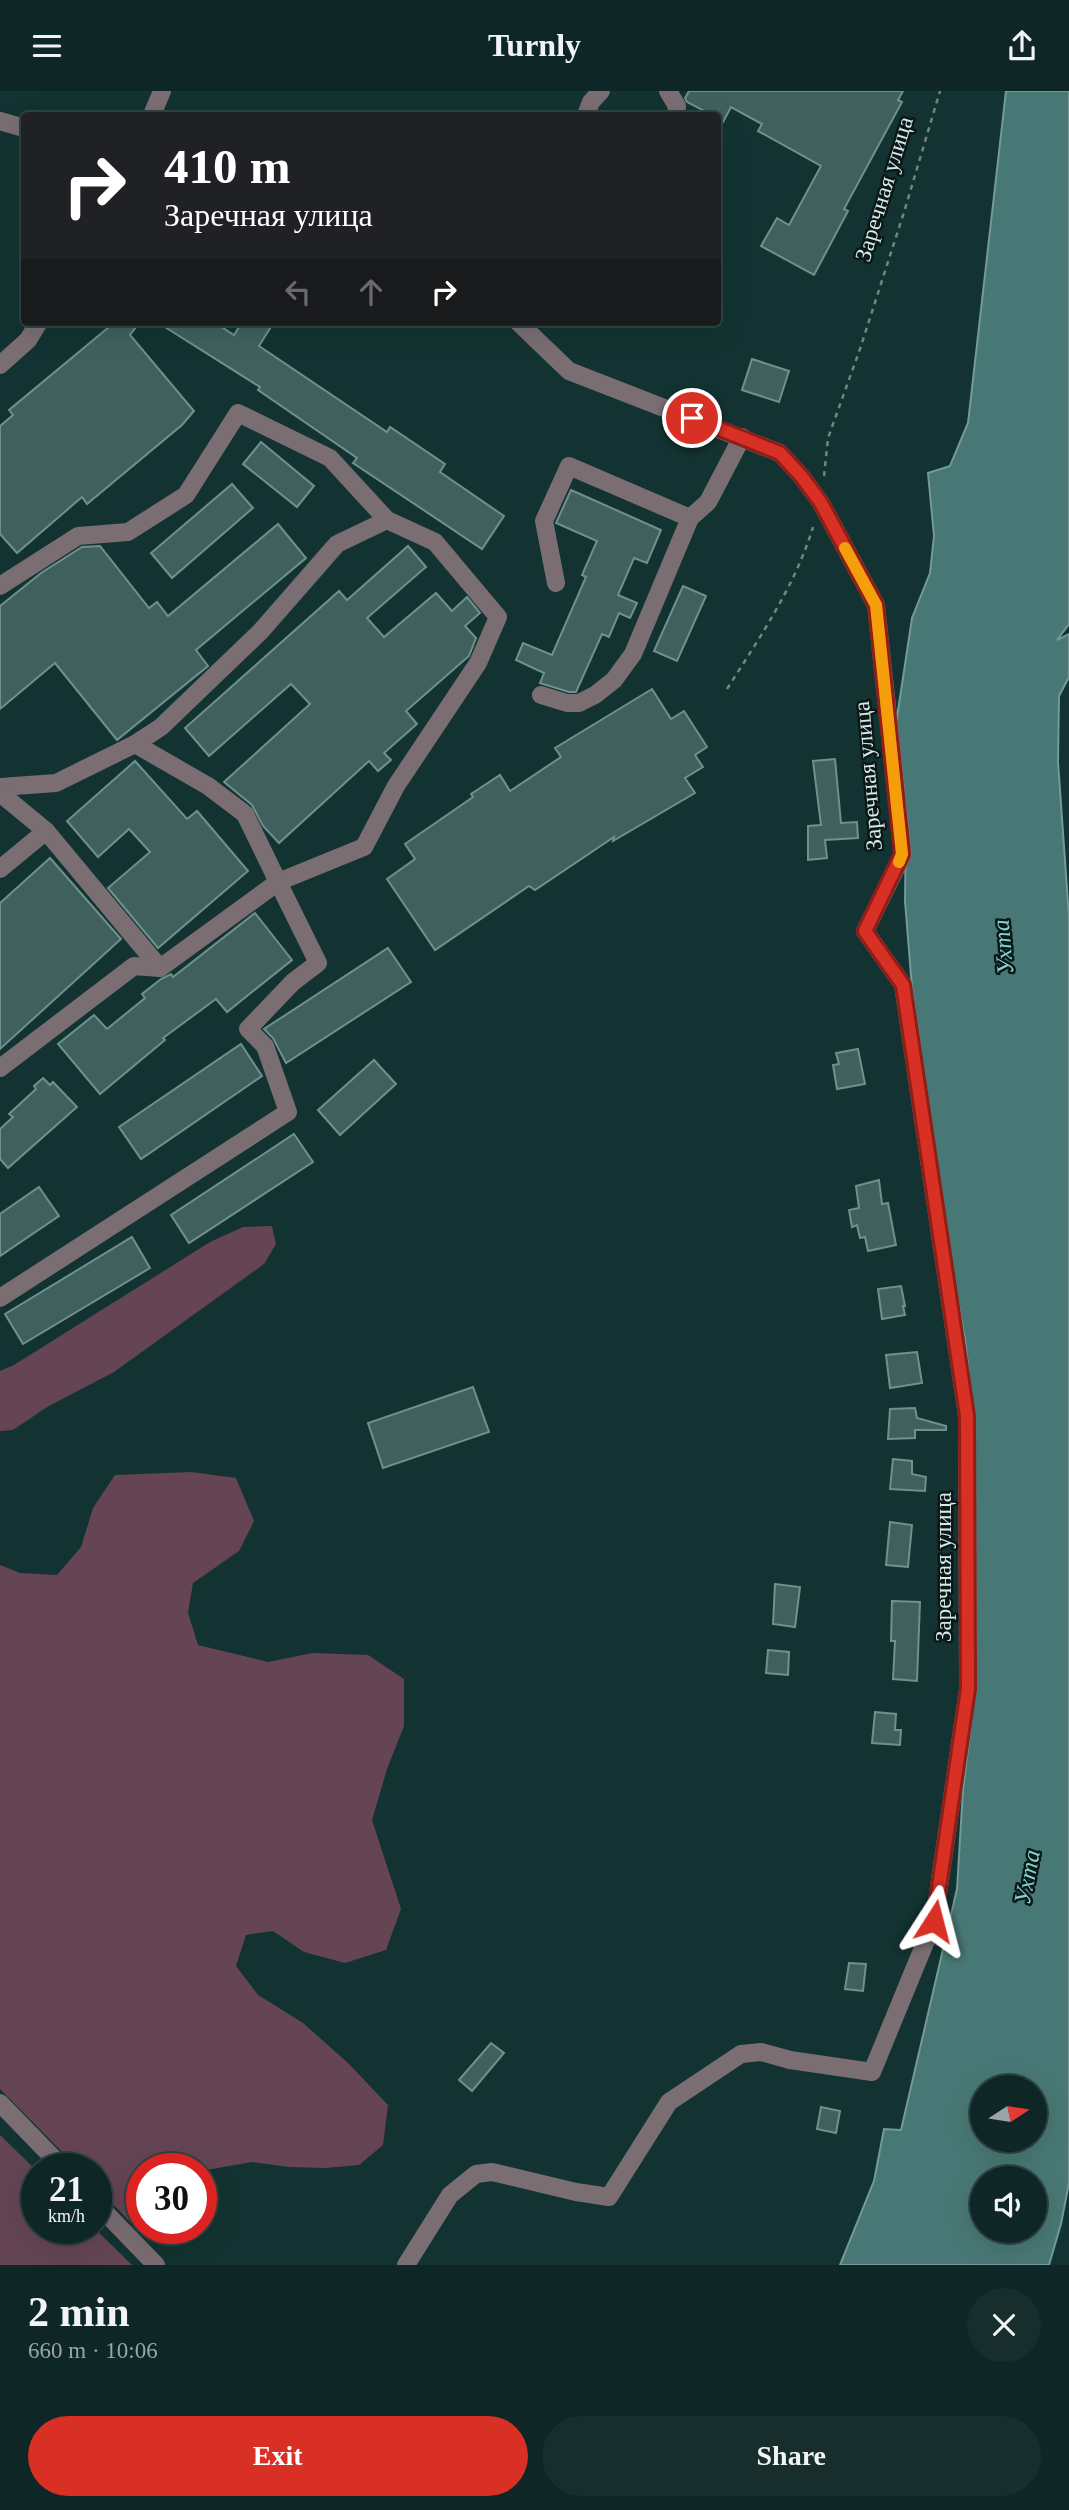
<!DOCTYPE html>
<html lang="en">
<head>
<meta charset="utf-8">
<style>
	:root { --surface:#0e2625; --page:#172e2d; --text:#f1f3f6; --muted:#9ba5a7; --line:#2e4342; --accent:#d93025 }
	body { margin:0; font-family:"Times New Roman",serif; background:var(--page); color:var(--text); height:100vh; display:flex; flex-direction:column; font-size:26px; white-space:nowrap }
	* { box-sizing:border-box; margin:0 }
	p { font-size:23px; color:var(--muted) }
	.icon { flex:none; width:38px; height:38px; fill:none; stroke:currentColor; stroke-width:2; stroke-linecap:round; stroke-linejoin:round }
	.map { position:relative; height:2174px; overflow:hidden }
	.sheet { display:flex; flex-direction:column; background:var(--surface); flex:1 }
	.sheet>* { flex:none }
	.top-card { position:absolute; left:21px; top:21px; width:700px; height:214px; border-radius:7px; box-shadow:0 7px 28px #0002,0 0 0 2px var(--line); background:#202124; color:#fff; overflow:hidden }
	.needle { width:46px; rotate:78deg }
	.tools { position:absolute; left:970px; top:1984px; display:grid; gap:14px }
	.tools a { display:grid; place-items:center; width:77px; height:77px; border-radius:50%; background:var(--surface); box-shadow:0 7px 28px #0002,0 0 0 2px var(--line); font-size:35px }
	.speed { position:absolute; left:21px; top:2062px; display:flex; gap:14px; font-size:35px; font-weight:700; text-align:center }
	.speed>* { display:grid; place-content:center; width:91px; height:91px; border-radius:50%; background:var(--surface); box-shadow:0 7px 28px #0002,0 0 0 2px var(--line); line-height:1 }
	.speed small { font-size:18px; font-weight:400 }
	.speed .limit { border:10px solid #d22; background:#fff; color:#111 }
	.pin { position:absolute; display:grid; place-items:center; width:60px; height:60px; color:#fff; margin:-30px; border:4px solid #fff; border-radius:50%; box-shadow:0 2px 7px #0007 }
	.me { position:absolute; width:77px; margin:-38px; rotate:9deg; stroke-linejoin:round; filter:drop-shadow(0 0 5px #0008) }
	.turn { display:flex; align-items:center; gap:24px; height:147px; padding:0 28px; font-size:32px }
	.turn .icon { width:91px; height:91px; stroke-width:2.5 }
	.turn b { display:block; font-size:49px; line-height:60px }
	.lanes { display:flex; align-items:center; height:66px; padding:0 28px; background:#0003; justify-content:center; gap:35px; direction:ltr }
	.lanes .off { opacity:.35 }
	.round { display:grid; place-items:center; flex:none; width:74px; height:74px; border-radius:37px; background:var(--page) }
	.head { display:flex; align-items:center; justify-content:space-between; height:119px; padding:0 28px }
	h1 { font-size:42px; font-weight:700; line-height:52px }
	.action { display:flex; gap:14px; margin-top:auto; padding:14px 28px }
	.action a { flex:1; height:80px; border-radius:42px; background:var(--accent); color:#fff; font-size:28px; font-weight:700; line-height:80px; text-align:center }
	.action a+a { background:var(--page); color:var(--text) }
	header { display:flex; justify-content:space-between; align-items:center; height:91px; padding:0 28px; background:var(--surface); font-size:32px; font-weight:700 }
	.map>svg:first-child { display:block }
</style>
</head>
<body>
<header><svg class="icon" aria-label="menu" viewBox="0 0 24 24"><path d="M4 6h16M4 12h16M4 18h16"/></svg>Turnly<svg class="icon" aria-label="share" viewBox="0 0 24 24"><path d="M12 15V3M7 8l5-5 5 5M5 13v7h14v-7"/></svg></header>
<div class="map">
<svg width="1069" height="2174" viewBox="0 0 1069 2174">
	<rect width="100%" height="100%" fill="#123331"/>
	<g fill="#654554">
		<path d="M272,1135L276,1153L264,1173L114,1281L47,1316L13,1339L0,1340V1280L14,1274L210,1151L243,1136Z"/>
		<path d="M191,1381L236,1387L254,1430L239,1460L193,1492L188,1522L198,1554L268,1571L313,1562L368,1564L404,1588V1635L387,1678L372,1729L401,1818L386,1859L345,1872L304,1861L273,1840L246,1844L236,1875L258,1904L303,1932L348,1972L388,2014L383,2054L359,2074L325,2077L289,2076L252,2071L201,2080V2077H142V2131L135,2136L96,2096V2077H78L0,1998V1474L20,1482L57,1484L81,1456L93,1417L115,1384Z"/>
		<path d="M0,2044L37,2080V2137H94L132,2174H0Z"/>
	</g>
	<path fill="#487875" stroke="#739a98" stroke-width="2" fill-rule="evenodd" d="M1006,0H1069V533L1057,549L1069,543V586L1059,605L1058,671L1069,826V2092L1061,2133L1049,2174H840L874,2090L884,2038L901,2039L957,1798L963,1699L973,1617L974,1326L965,1248L951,1172L912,897L905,810L906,732L896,633L912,527L930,482L934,445L928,382L950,375L968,332ZM982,1997H1034V2049H982ZM982,2088H1034V2140H982Z"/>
	<g fill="#40605e" stroke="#6e918e" stroke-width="2">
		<path d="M689,0H903L898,9L902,11L844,118L848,120L814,184L761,155L777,127L789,134L821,75L758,40L762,33L731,16L723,31L718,28V24H712L687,11L685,7Z"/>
		<path d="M115,231H140L130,244L194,320L182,334L87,413L82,406L17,462L0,443V335L13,324L9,319Z"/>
		<path d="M157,231H214L234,244L242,231H274L259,255L387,341L390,336L445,373L440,381L504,425L482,458L353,372L357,367L258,299L260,296Z"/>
		<path d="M752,268L789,280L779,311L742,299Z"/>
		<path d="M261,351L314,395L297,416L243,373Z"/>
		<path d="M232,393L253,417L172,487L151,462Z"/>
		<path d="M571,399L661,439L647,472L634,467L618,504L637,512L630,527L619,522L609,546L602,543L576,601H569L540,592L544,582L516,569L523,552L552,564L586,486L582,484L597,450L556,432Z"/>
		<path d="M278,433L306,467L196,559L208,575L117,649L55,572L0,618V515L41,482L82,456L100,455L149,517L157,511L168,525Z"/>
		<path d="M408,455L426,476L367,527L384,546L436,502L452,520L467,506L480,522L465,535L476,547L469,565L406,620L417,633L384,662L391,669L378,680L369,670L279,752L263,735L252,714L224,691L310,613L291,593L209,665L185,637L339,500L347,509Z"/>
		<path d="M683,495L706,505L677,570L654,560Z"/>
		<path d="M652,598L671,628L684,620L707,656L695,664L703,676L685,687L695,702L613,750L614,746L535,799L529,795L435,859L387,788L415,768L405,753L473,706L471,703L500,684L510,700L561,666L555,657Z"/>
		<path d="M835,668L841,732L857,731L858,747L825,749L827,767L808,769V735L821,734L813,670Z"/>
		<path d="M135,670L187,728L197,720L248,780L158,857L108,797L150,761L129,738L98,766L67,730Z"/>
		<path d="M50,767L121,848L0,958V812Z"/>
		<path d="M255,822L292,869L227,921L216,908L163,947L165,949L100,1003L58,953L94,924L107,938L145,907L142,903L161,888L171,883L173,886Z"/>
		<path d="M388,857L411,891L286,972L273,947L264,938Z"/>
		<path d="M241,953L262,985L141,1068L119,1036Z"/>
		<path d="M858,958L865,993L837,998L833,974L839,973L836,962Z"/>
		<path d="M374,969L396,993L340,1044L318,1019Z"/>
		<path d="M43,987L50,994L53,991L77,1016L8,1077L0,1068V1038L13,1026L9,1023L36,998L34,995Z"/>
		<path d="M294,1043L313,1071L189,1152L171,1124Z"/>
		<path d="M879,1089L882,1113L888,1112L896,1154L868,1160L865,1146L860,1147L857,1134L852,1136L849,1119L859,1117L856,1095Z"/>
		<path d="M39,1096L59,1125L0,1165V1123Z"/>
		<path d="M132,1146L150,1177L23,1253L5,1223Z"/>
		<path d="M901,1195L905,1215H903L905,1224L882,1228L878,1198Z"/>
		<path d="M917,1261L922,1292L890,1297L886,1264Z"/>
		<path d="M473,1296L489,1341L383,1377L368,1332Z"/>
		<path d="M915,1317L917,1327L946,1335V1339H915V1347L888,1348L890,1318Z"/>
		<path d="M893,1368L912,1370V1383L926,1386L925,1400L890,1398Z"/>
		<path d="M890,1431L912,1434L908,1476L886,1474Z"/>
		<path d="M775,1493L800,1496L795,1536L773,1533Z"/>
		<path d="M892,1510L920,1511L917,1590L893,1588L895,1550H891Z"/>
		<path d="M768,1559L789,1561L788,1584L766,1582Z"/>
		<path d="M875,1621L896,1623L895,1639H901L900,1654L872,1652Z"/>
		<path d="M849,1872L866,1873L863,1900L845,1898Z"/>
		<path d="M491,1952L504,1962L472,2000L459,1989Z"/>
		<path d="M821,2016L840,2020L836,2042L817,2038Z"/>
	</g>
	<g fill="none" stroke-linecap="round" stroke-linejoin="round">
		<g stroke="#6d8786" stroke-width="2.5" stroke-dasharray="5 5" stroke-linecap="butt">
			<path d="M824,385L828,347L860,258L905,118L940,0"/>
			<path d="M727,598C760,546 795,495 813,436"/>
		</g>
		<g stroke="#7a6e73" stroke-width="18">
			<path d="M668,0L677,15L676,24"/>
			<path d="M152,24L162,0"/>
			<path d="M586,24L591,11L601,0"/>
			<path d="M0,30L24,37"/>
			<path d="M0,274L28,249L39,231"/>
			<path d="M556,492L544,430L569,375L690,427"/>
			<path d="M0,495L78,445L128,441L186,404L238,322L330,367L387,429"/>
			<path d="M541,604L567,612H579L595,604L614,589L633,563L690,427L708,411L742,346"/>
			<path d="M0,696L56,692L135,653L161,636L260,541L337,453L387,429L435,451L498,526L478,572L396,695L364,756L278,791L318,872L293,891L248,938L265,955L288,1021L0,1207"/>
			<path d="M0,702L46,740L160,877L278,791L245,723L208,695L135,653"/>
			<path d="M0,778L46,740"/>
			<path d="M0,977L134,875L160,877"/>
			<path d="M0,2012L63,2077"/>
			<path d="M96,2112L156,2174"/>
			<path d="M406,2174L450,2104L476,2083L492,2081L576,2101L609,2106L669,2011L741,1963L761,1961L790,1969L872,1981L934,1830L968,1598L967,1325L903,894L865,840L903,763L876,514L821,412L802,386L780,362L569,280L518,231"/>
		</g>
	</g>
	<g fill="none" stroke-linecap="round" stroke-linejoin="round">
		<g stroke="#8d1f18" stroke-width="18">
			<path id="route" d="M692,327L780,362L802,386L821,412L876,514L902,763L865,840L903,894L967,1325L968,1598L934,1830"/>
		</g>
		<use href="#route" stroke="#d93025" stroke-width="12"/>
		<path stroke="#f59e0b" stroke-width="12" d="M845,457L876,514L902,763L899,771"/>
	</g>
	<g text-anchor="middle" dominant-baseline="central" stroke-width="5" stroke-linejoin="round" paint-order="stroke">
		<g font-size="23" fill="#d7e9e8" stroke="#0a1817">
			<text transform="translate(884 98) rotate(-73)">Заречная улица</text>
			<text transform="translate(868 685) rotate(-95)">Заречная улица</text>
			<text transform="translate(943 1476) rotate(-90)">Заречная улица</text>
		</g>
		<g font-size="24" font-style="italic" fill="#80d5d0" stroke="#0a1817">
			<text transform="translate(1003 856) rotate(-95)">Ухта</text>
			<text transform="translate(1027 1786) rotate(-79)">Ухта</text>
		</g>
	</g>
</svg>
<div class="tools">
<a><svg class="needle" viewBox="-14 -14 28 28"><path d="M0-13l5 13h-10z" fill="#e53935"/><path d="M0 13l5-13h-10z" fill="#9ba5a7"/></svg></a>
<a><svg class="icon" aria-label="sound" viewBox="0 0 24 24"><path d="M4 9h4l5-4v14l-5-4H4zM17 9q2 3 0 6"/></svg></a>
</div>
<div class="speed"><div>21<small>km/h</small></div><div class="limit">30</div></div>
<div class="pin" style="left:692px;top:327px;background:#d93025"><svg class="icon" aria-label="arrive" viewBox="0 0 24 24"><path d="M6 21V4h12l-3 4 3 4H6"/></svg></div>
<svg class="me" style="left:934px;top:1830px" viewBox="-20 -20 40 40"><path d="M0-17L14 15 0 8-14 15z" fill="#d93025" stroke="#fff" stroke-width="4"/></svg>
<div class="top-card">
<div class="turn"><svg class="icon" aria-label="right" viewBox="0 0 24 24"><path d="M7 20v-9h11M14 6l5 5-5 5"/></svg><div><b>410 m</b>Заречная улица</div></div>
<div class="lanes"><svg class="icon off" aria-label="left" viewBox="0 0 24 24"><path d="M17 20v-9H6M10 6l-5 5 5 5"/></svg><svg class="icon off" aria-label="ahead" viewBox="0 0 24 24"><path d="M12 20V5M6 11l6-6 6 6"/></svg><svg class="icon" aria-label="right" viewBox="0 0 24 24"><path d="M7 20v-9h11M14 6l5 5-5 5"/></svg></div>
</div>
</div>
<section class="sheet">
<div class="head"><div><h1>2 min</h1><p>660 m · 10:06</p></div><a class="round"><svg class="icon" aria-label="close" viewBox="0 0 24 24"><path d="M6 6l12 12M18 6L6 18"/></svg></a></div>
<div class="action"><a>Exit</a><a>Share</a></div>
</section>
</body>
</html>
